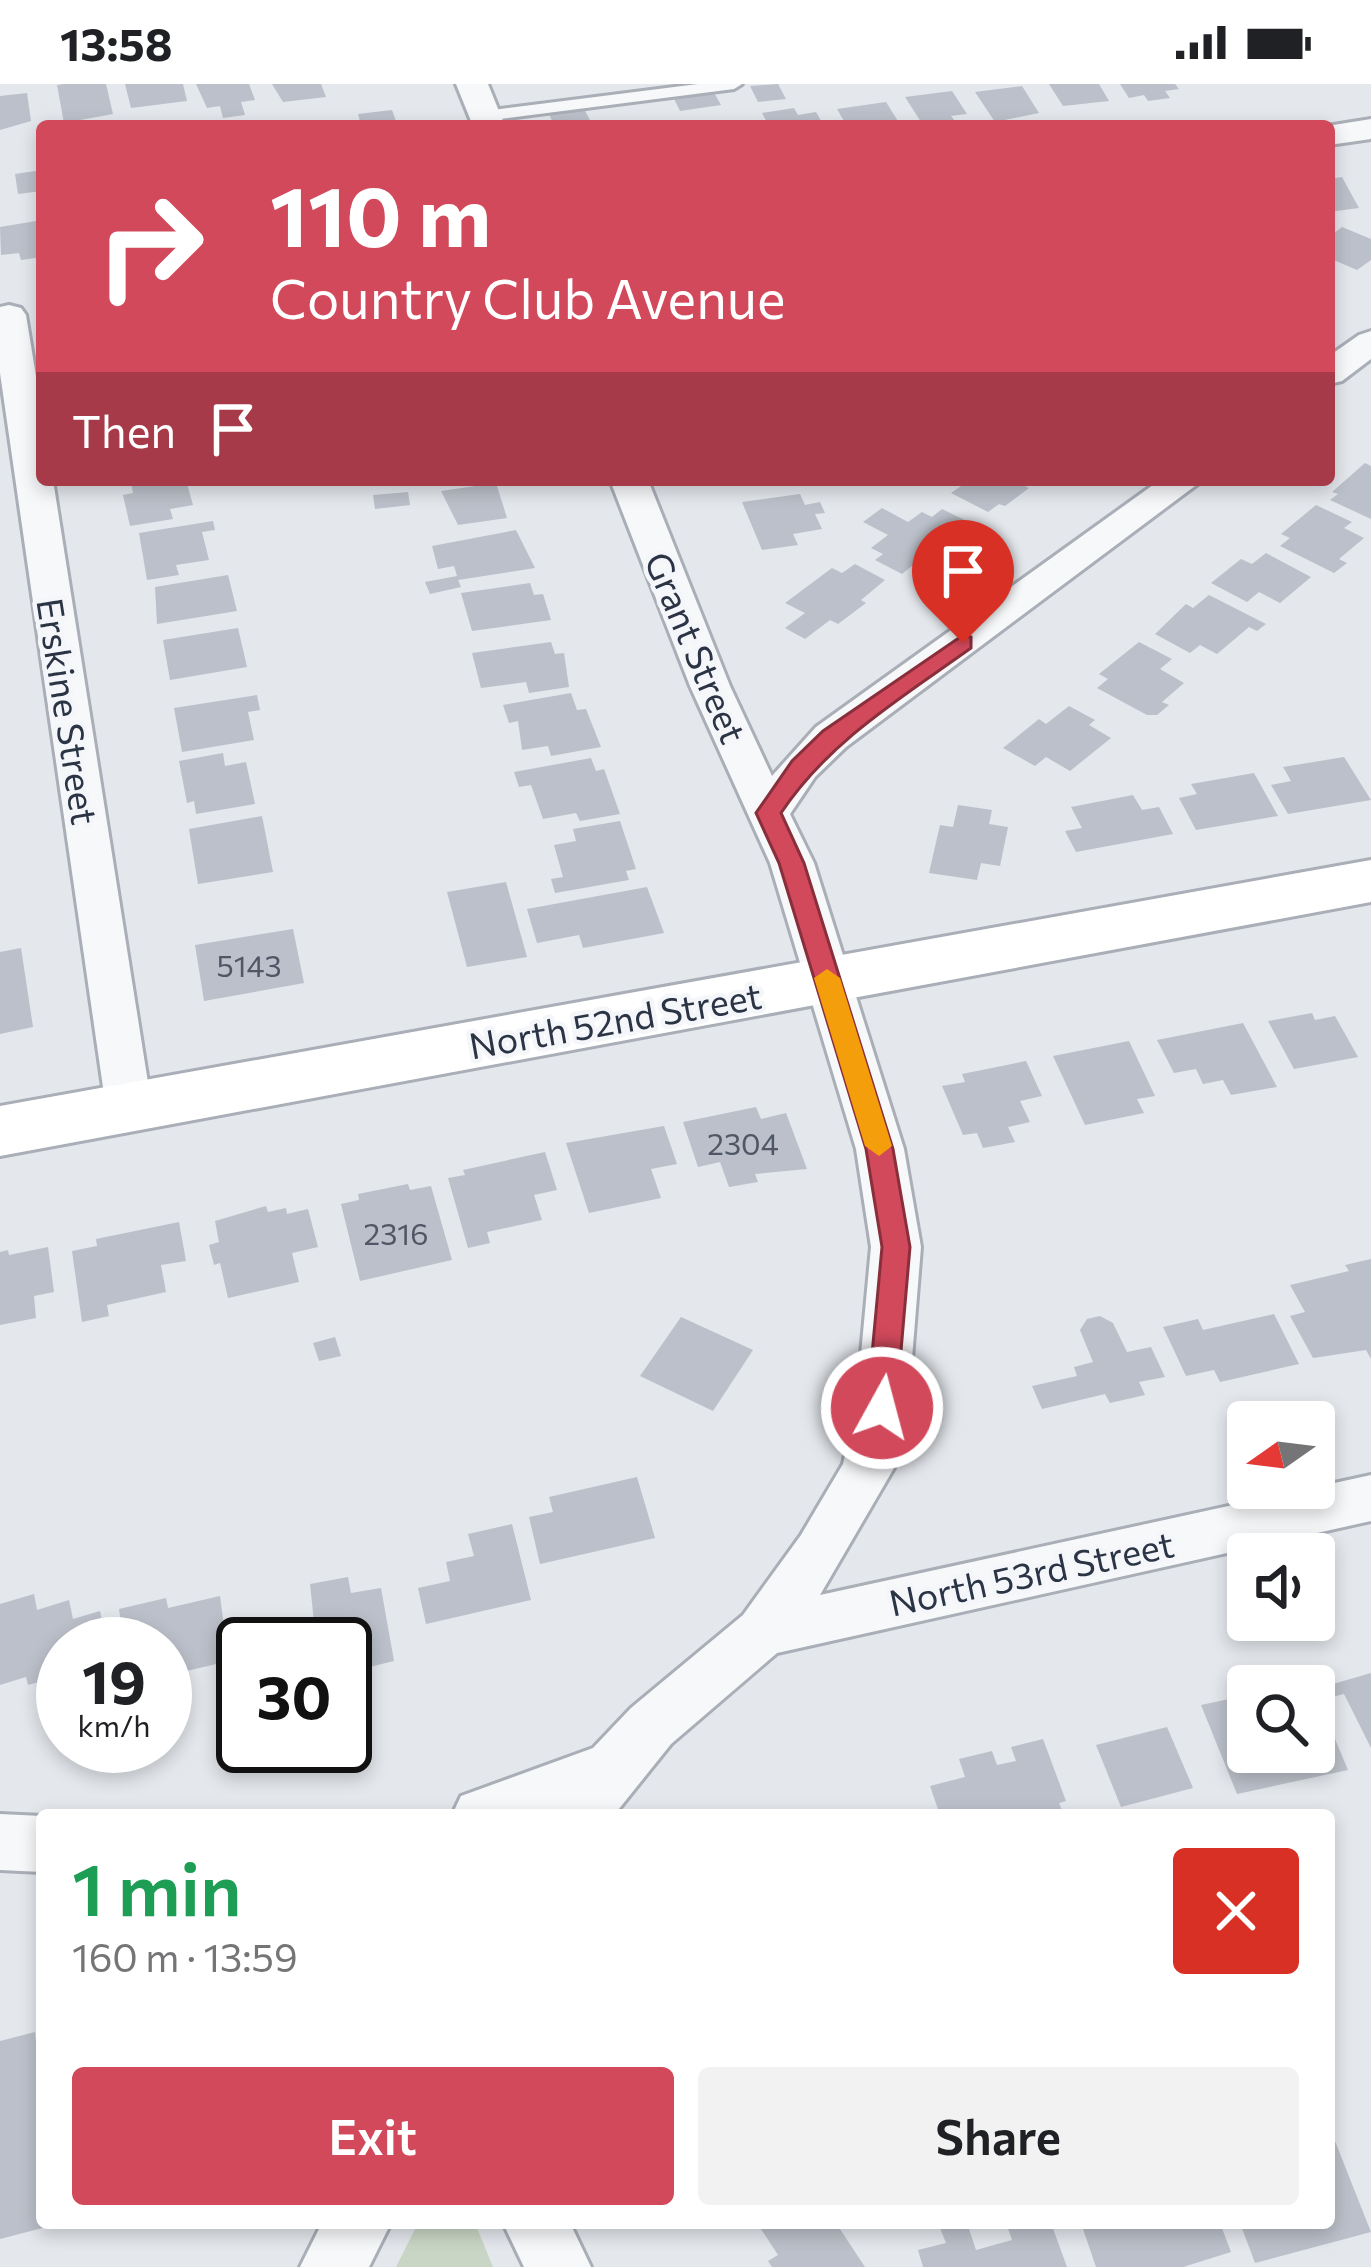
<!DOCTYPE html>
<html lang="en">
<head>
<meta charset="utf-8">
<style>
	:root { --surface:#fff; --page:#f2f2f2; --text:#202124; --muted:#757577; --accent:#d1495b }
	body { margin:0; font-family:Commissioner,sans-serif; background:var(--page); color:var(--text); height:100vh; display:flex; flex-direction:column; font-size:45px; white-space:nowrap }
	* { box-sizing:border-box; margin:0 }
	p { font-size:39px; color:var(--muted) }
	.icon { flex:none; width:66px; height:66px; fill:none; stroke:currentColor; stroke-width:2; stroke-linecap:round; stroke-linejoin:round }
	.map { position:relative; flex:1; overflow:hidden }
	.side { position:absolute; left:36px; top:1725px; width:1299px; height:420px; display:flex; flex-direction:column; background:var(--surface); border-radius:12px; box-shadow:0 6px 18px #0003 }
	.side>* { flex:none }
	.guide { position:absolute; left:36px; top:36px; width:1299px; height:366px; border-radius:12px; box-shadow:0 6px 18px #0003; background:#d1495b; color:#fff; overflow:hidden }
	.needle { width:78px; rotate:256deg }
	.fabs { position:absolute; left:1227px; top:1317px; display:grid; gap:24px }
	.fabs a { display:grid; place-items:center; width:108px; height:108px; border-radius:12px; background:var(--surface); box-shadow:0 6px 18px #0003; font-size:60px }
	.speed { position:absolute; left:36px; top:1533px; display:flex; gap:24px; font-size:60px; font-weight:700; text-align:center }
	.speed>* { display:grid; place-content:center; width:156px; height:156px; border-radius:50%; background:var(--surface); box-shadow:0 6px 18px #0003; line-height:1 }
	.speed small { font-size:30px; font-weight:400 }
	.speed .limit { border:6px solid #111; border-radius:18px; background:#fff; color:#111 }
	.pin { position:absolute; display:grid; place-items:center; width:102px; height:102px; color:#fff; margin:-123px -51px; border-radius:50% 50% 50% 0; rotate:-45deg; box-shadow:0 0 12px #0007 }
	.pin .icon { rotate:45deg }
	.me { position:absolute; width:132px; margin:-66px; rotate:7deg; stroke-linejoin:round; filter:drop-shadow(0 0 9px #0008) }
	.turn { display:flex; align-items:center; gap:42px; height:252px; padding:0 36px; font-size:54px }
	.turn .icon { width:156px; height:156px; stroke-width:2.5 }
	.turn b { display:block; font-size:84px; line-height:102px }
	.then { display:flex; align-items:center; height:114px; padding:0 36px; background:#0003; gap:24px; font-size:45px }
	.round { display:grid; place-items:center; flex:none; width:126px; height:126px; border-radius:12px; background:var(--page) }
	.head { display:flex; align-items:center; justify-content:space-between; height:204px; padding:0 36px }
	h1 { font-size:72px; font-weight:600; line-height:90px; color:#1e9e55 }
	.primary-button { display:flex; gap:24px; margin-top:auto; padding:24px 36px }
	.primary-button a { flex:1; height:138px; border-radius:12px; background:var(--accent); color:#fff; font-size:48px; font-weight:600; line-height:138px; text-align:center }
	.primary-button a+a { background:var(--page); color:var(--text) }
	.status { display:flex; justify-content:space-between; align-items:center; height:84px; padding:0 60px; background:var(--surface); direction:ltr }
	.status svg { height:33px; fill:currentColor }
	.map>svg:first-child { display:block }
</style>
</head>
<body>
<div class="status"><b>13:58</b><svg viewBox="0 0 49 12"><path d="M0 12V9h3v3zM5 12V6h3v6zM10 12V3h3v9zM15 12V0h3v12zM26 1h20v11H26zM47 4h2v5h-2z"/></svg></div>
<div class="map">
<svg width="1371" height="2183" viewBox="0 0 1371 2183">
	<rect width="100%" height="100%" fill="#e4e7ec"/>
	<path fill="#c9d6c5" d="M418,2139H475L493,2183H396Z"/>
	<g fill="#bbc0ca">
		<path d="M64,0H106L113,30L64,39L57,1Z"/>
		<path d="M125,0H183L187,17L131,24Z"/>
		<path d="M196,0H249L255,16L241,18L245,31L223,34L220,22L207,24Z"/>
		<path d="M272,0H321L326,13L283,18Z"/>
		<path d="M778,0L786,15L758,18L750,2Z"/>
		<path d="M1049,0H1099L1109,17L1063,22Z"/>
		<path d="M1120,0H1175L1179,5L1165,7L1170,14L1148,17L1144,11L1129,14Z"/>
		<path d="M1022,2L1039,29L995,38L975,8Z"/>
		<path d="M712,5L721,21L680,27L672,11Z"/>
		<path d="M952,7L967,30L951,32L955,37L923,41L905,13Z"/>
		<path d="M27,9L31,37L0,46V12Z"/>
		<path d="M886,18L901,42H847L837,25Z"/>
		<path d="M583,23L590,36L554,41L548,28Z"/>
		<path d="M794,24L798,31L816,28L824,42H769L762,29Z"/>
		<path d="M392,26L396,37L361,41L358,30Z"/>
		<path d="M42,86V107L18,110L15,90Z"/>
		<path d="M1342,93L1359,124L1329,128V95Z"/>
		<path d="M42,136V173L21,176L19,169L1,171L0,143Z"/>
		<path d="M1342,143L1371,155V176L1357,186L1329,174V153Z"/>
		<path d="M1365,379L1371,382V435L1330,416L1338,410L1332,408Z"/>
		<path d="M186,396L193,421L170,425L173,435L130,442L123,411L133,409L131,398Z"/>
		<path d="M949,396H1026L1021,400L1029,404L1005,422L999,420L988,428L951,409L961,402Z"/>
		<path d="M496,399L507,434L458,441L441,407Z"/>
		<path d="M408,408L410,421L375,425L373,411Z"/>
		<path d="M800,410L805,421L820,418L825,429L815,430L822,445L793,450L798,461L762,466L742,418Z"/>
		<path d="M1316,421L1352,438L1344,444L1364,454L1339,475L1347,479L1334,489L1280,462L1290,454L1281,450Z"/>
		<path d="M882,424L908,438L922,428L932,433L942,425L975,441L924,481L917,478L902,490L875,476L883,470L871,464L888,451L863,438Z"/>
		<path d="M213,437L215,446L202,448L209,476L176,481L179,491L147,496L139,449Z"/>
		<path d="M516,446L535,484L458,496L461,503L430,510L425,498L457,492L454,482L438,485L432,462Z"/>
		<path d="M1266,469L1311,493L1280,519L1259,508L1247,518L1211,499L1241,475L1252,480Z"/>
		<path d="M855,480L885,496L861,516L866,519L838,540L830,536L805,555L785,544L805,529L785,519L832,484L842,489Z"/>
		<path d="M228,491L237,527L157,540L155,503Z"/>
		<path d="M530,499L534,511L543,510L551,536L472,547L461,509Z"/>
		<path d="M1209,511L1266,540L1257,547L1249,543L1217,570L1200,561L1190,569L1155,550L1186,520L1193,524Z"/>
		<path d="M238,544L247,583L170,596L163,556Z"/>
		<path d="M551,558L555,570L564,569L569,603L529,609L526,598L481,604L472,569Z"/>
		<path d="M1139,558L1172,575L1160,585L1184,599L1162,618L1169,621L1157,631H1147L1097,604L1108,595L1099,590Z"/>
		<path d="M571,609L577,626L586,625L601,663L551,672L548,662L522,666L518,637L509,639L503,621Z"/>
		<path d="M257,611L260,626L248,628L254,656L182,668L174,624Z"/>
		<path d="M1069,622L1095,636L1089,641L1111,654L1070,687L1046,673L1035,682L1003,664L1039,635L1046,640Z"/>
		<path d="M223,669L225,682L246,678L255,720L196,730L194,717L187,719L179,677Z"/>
		<path d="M1344,673L1371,716L1288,730L1271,701L1291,697L1283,683Z"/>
		<path d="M591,674L596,687L604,685L620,730L580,737L576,729L543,735L531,701L519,703L514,688Z"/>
		<path d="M1254,689L1278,732L1196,746L1179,714L1197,710L1191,700Z"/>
		<path d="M1133,711L1142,726L1159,723L1173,750L1076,768L1065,747L1082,744L1071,723Z"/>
		<path d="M958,721L992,726L989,740L1008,743L1000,782L981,779L977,796L929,789L940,741L953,743Z"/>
		<path d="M262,732L273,788L198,800L189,745Z"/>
		<path d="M620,737L636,785L626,787L629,796L555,809L551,795L563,793L554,761L576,757L573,745Z"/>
		<path d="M506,798L527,873L467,883L447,808Z"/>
		<path d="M647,803L664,849L583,864L579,851L537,859L527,825Z"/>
		<path d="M293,845L304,899L204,917L195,861Z"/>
		<path d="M21,864L33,943L0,950V868Z"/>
		<path d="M1312,929L1315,936L1335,932L1358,973L1294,985L1268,937Z"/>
		<path d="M1243,939L1277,1003L1231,1011L1223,996L1203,1000L1196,985L1174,989L1157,956Z"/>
		<path d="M1129,957L1155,1012L1137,1015L1144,1029L1085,1041L1053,972Z"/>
		<path d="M1026,977L1042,1012L1020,1017L1030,1038L1008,1043L1015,1058L983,1064L977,1049L963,1051L942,1002L965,998L962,990Z"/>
		<path d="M756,1023L761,1035L786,1029L807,1085L755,1090L758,1098L729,1103L720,1078L698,1083L683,1038Z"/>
		<path d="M664,1042L677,1080L651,1085L661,1114L589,1129L566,1059Z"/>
		<path d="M545,1068L557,1106L534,1111L542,1136L487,1148L490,1159L468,1164L448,1094L465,1091L463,1086Z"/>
		<path d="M408,1100L410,1106L431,1102L452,1176L360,1197L341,1120L359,1116L358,1110Z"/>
		<path d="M266,1122L268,1128L286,1124L287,1130L308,1125L318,1163L292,1169L299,1198L228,1214L220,1179L214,1181L209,1161L219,1158L215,1137Z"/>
		<path d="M179,1138L186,1177L161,1181L166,1208L107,1221L109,1232L82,1238L72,1167L97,1162L96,1155Z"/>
		<path d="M48,1163L54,1208L34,1212L36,1234L0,1241V1168L8,1166L9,1171Z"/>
		<path d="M1371,1175V1275L1366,1266L1313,1274L1290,1232L1305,1228L1290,1201L1349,1187L1345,1181Z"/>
		<path d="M1274,1230L1299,1280L1220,1298L1214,1286L1186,1292L1163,1243L1198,1235L1203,1246Z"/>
		<path d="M1100,1232L1113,1239L1127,1268L1151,1263L1165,1293L1139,1298L1145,1311L1110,1319L1105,1310L1042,1325L1032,1302L1077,1292L1074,1283L1093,1278L1080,1246L1087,1235Z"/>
		<path d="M681,1233L753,1266L713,1327L640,1292Z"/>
		<path d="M335,1253L341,1272L319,1277L313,1259Z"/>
		<path d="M637,1393L655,1454L540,1480L529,1433L553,1428L549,1413Z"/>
		<path d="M512,1440L531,1516L426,1540L418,1504L450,1497L446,1478L474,1472L468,1450Z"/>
		<path d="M348,1493L351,1509L381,1504L394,1577L345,1589V1560H266L265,1548L314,1538L310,1500Z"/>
		<path d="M34,1510L37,1526L69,1516L73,1535L100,1527L107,1560H63V1586L50,1590V1595L28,1601L26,1593L0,1601V1520Z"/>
		<path d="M220,1512L224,1542L235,1539L242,1574L165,1592V1560H124L119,1525L166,1514L168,1524Z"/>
		<path d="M1371,1589V1664L1344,1610L1332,1613L1326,1602Z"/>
		<path d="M1248,1611V1668H1314V1629L1321,1645L1330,1643L1348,1686L1237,1710L1201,1621Z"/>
		<path d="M1167,1643L1193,1704L1121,1723L1096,1661Z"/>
		<path d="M1043,1655L1066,1717L1059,1719L1064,1731H940L930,1702L965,1693L959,1675L992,1667L997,1681L1016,1677L1011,1663Z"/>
		<path d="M35,1948L42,2017V2139L54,2141L0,2155V1957Z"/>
		<path d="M1329,2042L1371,2148L1255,2179L1240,2139H1329Z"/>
		<path d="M757,2139H836L865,2183H772L768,2177L778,2171Z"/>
		<path d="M957,2139H967L976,2166L1012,2156L1006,2139H1051L1067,2183H923L918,2166L946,2159L940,2144Z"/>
		<path d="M1081,2139H1220L1231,2168L1183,2183H1096Z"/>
	</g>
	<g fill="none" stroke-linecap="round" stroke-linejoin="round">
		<g stroke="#a9aeb7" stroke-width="6">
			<path id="lane" d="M698,0H742L734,5L485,37L477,32L485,27Z"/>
		</g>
		<g stroke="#a9aeb7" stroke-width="6">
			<g id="street">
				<path d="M456,0H488L505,42H473Z"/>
				<path d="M1371,35V55L1329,61L1327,42Z"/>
				<path d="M9,221L21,224L26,231L42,329V396H53L152,1024L146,1037L129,1042L112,1037L106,1024L0,289V223Z"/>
				<path d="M1371,247V275L1342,297L1329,300V272L1359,251Z"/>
				<path d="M610,396H648L730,602L772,692L816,643L1160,396H1203L846,663L815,693L790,730L814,779L904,1065L921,1163L908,1324L894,1384L820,1511L1371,1391V1437L777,1569L671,1660L614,1731H452L461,1712L593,1664L631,1624L743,1531L801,1451L843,1380L856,1324L871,1163L856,1065L770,779L690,602Z"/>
				<path d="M0,1730L42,1732V1788L0,1786Z"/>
				<path d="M322,2139H391L369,2183H300Z"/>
				<path d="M503,2139H570L591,2183H524Z"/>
			</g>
		</g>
		<g stroke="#a9aeb7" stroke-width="6">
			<path id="secondary" d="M1371,776V818L0,1072V1022Z"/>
		</g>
		<use href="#lane" fill="#f7f8fa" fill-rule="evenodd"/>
		<use href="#street" fill="#f7f8fa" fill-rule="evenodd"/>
		<use href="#secondary" fill="#fff" fill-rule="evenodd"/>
	</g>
	<path fill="#d1495b" stroke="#882f3b" stroke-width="3" d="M963,551L971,553V564C901,614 829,657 781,729L804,779L893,1065L910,1163L896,1324L892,1332H871L867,1324L882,1163L866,1065L779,779L756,729L792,677L823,647Z"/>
	<path fill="#f59e0b" d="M827,885L840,894L892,1062L879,1072L865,1062L814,894Z"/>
	<g text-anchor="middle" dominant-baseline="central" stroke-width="9" stroke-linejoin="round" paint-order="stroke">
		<g font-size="30" fill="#4f5766">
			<text x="249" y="880">5143</text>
			<text x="743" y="1058">2304</text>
			<text x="396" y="1148">2316</text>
		</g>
		<g font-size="36" fill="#2b3445" stroke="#f4f6f9">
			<text transform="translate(697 563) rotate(67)">Grant Street</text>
			<text transform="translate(69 627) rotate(81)">Erskine Street</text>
			<text transform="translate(615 935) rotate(-10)">North 52nd Street</text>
			<text transform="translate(1031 1488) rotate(-12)">North 53rd Street</text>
		</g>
	</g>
</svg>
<div class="fabs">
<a><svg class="needle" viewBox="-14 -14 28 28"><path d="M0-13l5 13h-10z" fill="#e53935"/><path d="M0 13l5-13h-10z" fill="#757577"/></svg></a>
<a><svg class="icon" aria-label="sound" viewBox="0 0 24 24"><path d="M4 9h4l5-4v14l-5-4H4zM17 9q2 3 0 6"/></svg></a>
<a><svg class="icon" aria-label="search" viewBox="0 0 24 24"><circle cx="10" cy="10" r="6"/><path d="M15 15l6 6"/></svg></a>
</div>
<div class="speed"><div>19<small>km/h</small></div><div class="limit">30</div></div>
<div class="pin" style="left:963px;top:559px;background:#d93025"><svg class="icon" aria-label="arrive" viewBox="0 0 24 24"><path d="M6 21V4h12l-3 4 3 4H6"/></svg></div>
<svg class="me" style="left:882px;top:1324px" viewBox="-20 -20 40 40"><circle r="17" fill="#d1495b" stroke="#fff" stroke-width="3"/><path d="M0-11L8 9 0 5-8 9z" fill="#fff"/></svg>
<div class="guide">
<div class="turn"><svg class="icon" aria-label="right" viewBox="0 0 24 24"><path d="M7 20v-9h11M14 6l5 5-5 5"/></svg><div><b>110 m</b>Country Club Avenue</div></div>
<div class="then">Then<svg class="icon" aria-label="arrive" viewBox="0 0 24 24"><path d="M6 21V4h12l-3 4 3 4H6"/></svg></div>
</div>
<section class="side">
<div class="head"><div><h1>1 min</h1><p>160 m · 13:59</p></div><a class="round" style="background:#d93025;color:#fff"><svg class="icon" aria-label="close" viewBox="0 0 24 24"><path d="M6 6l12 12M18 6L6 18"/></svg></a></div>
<div class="primary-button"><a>Exit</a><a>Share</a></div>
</section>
</div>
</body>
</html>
